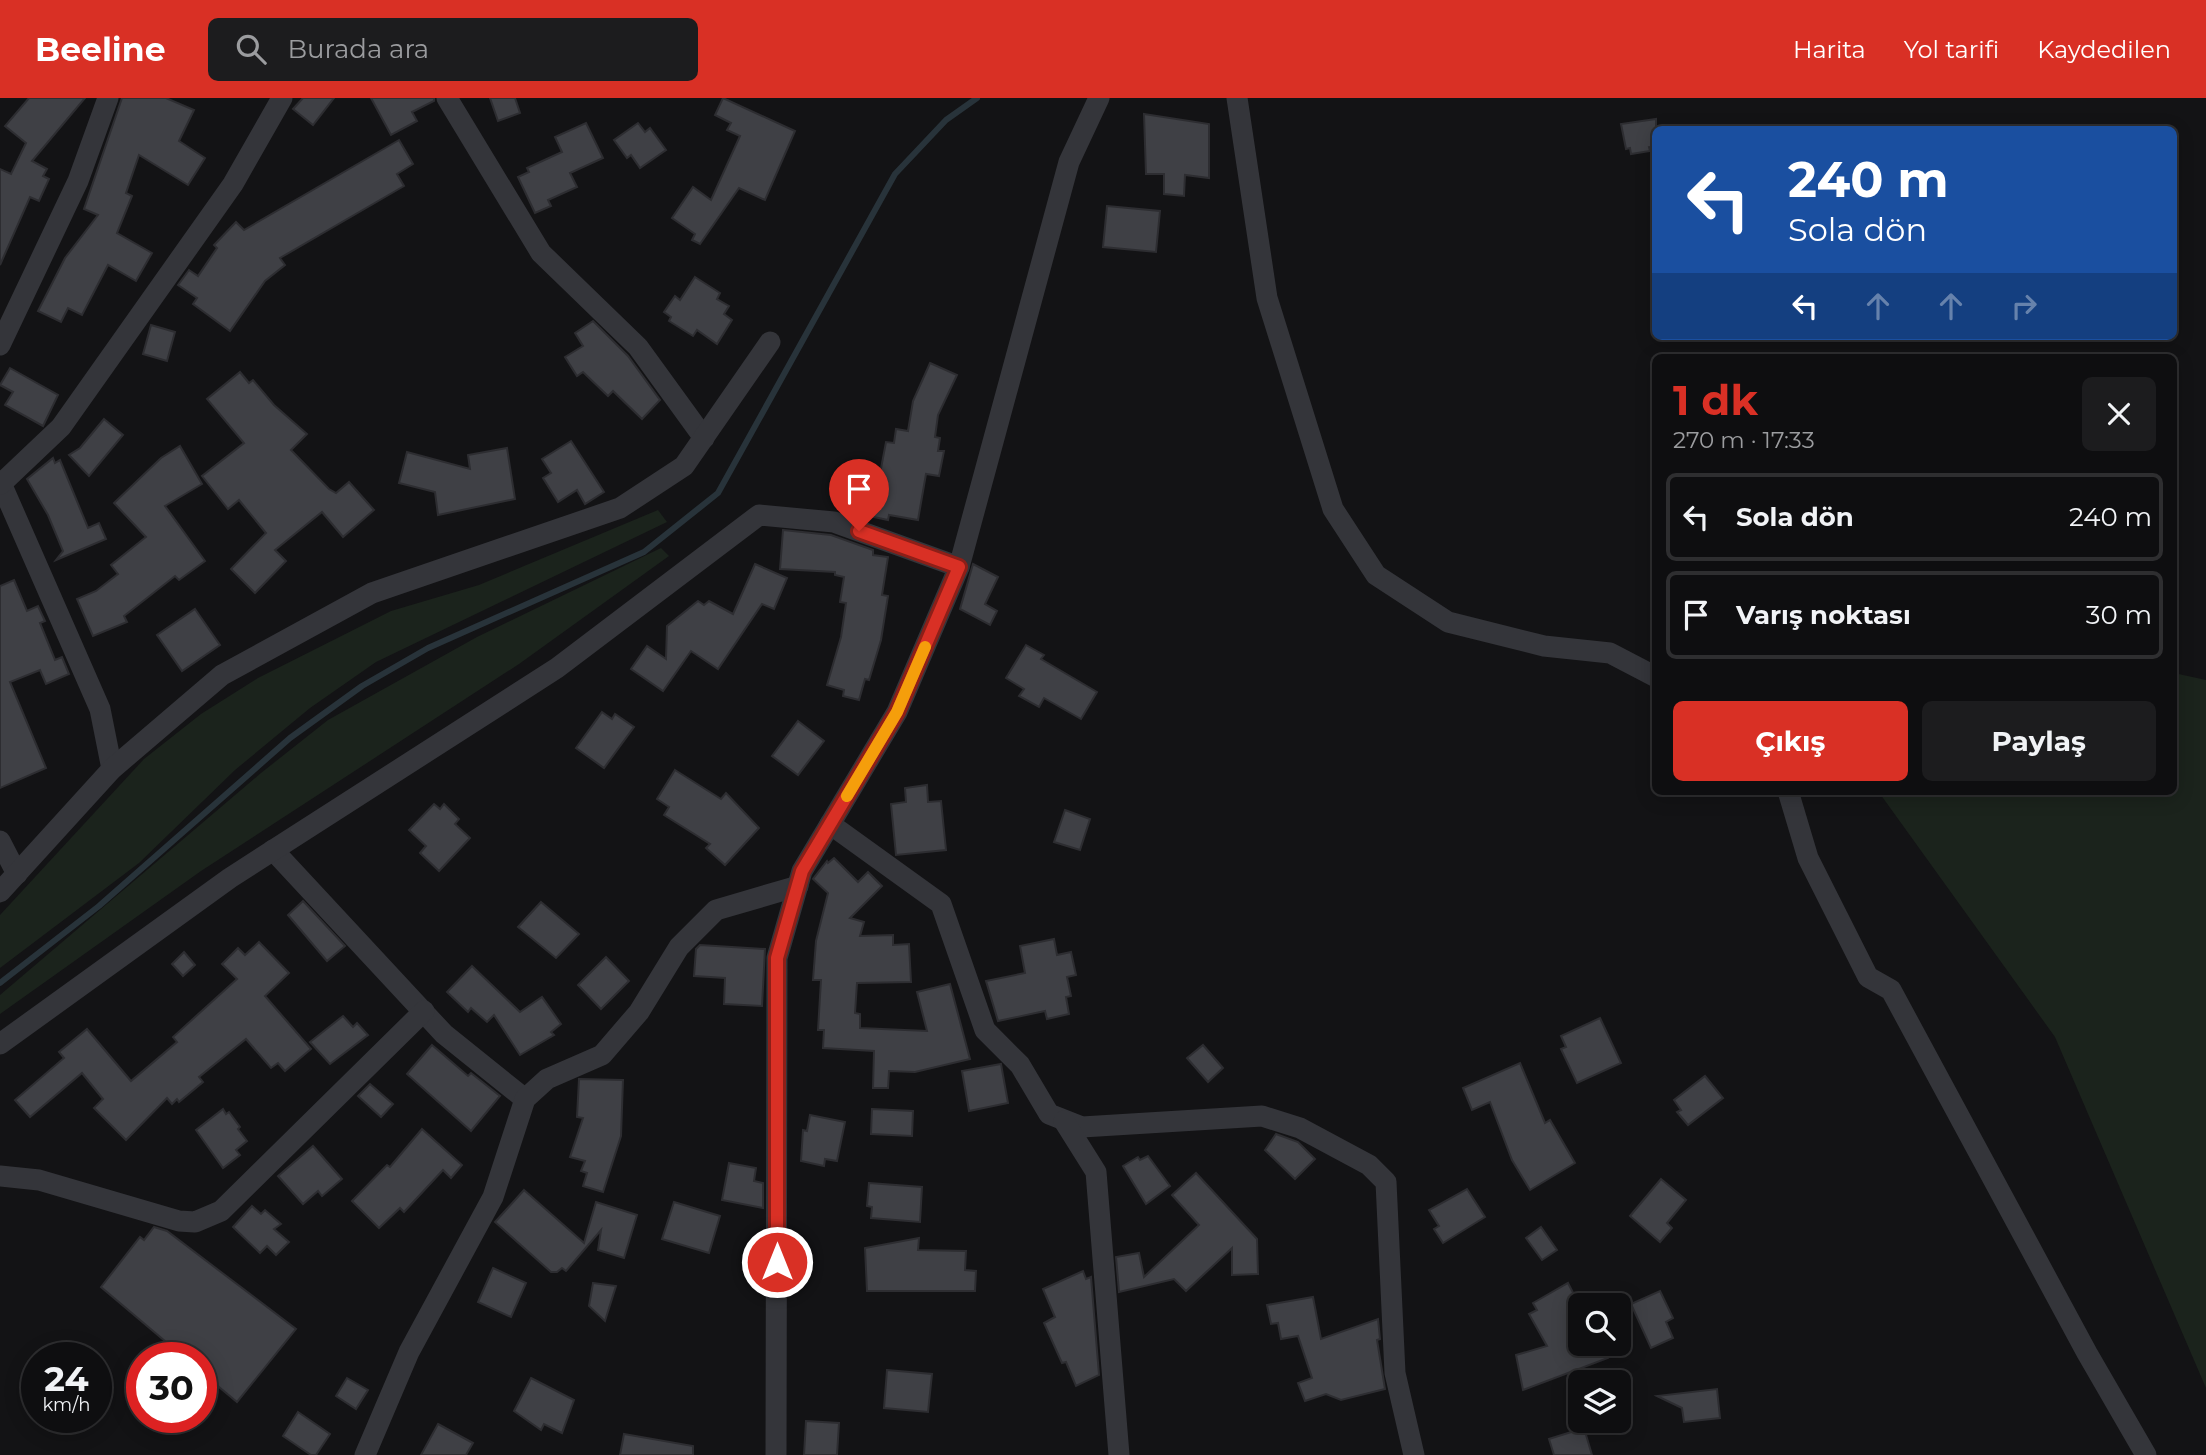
<!DOCTYPE html>
<html lang="tr">
<head>
<meta charset="utf-8">
<style>
	:root { --surface:#0e0e10; --page:#1c1c1e; --text:#f1f3f6; --muted:#9b9c9f; --line:#2e2e30; --accent:#d93025 }
	body { margin:0; font-family:Montserrat,sans-serif; background:var(--page); color:var(--text); height:100vh; display:flex; flex-direction:column; font-size:26px; white-space:nowrap }
	* { box-sizing:border-box; margin:0 }
	p { font-size:23px; color:var(--muted) }
	.icon { flex:none; width:38px; height:38px; fill:none; stroke:currentColor; stroke-width:2; stroke-linecap:round; stroke-linejoin:round }
	.map { position:relative; flex:1; overflow:hidden }
	.details { position:absolute; left:1652px; top:256px; width:525px; height:441px; display:flex; flex-direction:column; background:var(--surface); border-radius:10px; box-shadow:0 4px 18px #0003,0 0 0 2px var(--line) }
	.details>* { flex:none }
	.guide { position:absolute; left:1652px; top:28px; width:525px; height:214px; border-radius:10px; box-shadow:0 4px 18px #0003,0 0 0 2px var(--line); background:#1a4fa0; color:#fff; overflow:hidden }
	.fabs { position:absolute; left:1568px; top:1195px; display:grid; gap:14px }
	.fabs a { display:grid; place-items:center; width:63px; height:63px; border-radius:10px; background:var(--surface); box-shadow:0 4px 18px #0003,0 0 0 2px var(--line); font-size:35px }
	.speed { position:absolute; left:21px; top:1244px; display:flex; gap:14px; font-size:35px; font-weight:700; text-align:center }
	.speed>* { display:grid; place-content:center; width:91px; height:91px; border-radius:50%; background:var(--surface); box-shadow:0 4px 18px #0003,0 0 0 2px var(--line); line-height:1 }
	.speed small { font-size:18px; font-weight:400 }
	.speed .limit { border:10px solid #d22; background:#fff; color:#111 }
	.pin { position:absolute; display:grid; place-items:center; width:60px; height:60px; color:#fff; margin:-72px -30px; border-radius:50% 50% 50% 0; rotate:-45deg; box-shadow:0 0 7px #0007 }
	.pin .icon { rotate:45deg }
	.me { position:absolute; width:77px; margin:-38px; rotate:0deg; stroke-linejoin:round; filter:drop-shadow(0 0 5px #0008) }
	.turn { display:flex; align-items:center; gap:24px; height:147px; padding:0 21px; font-size:32px }
	.turn .icon { width:91px; height:91px; stroke-width:2.5 }
	.turn b { display:block; font-size:49px; line-height:60px }
	.lanes { display:flex; align-items:center; height:66px; padding:0 21px; background:#0003; justify-content:center; gap:35px; direction:ltr }
	.lanes .off { opacity:.35 }
	.round { display:grid; place-items:center; flex:none; width:74px; height:74px; border-radius:10px; background:var(--page) }
	.summary { display:flex; align-items:center; justify-content:space-between; height:119px; padding:0 21px }
	h1 { font-size:42px; font-weight:700; line-height:52px; color:var(--accent) }
	.cta { display:flex; gap:14px; margin-top:auto; padding:14px 21px }
	.cta a { flex:1; height:80px; border-radius:10px; background:var(--accent); color:#fff; font-size:28px; font-weight:700; line-height:80px; text-align:center }
	.cta a+a { background:var(--page); color:var(--text) }
	ul { padding:0; list-style:none }
	li { display:flex; align-items:center; gap:21px; height:88px; margin:0 14px 10px; padding:0 7px; border:4px solid var(--line); border-radius:10px }
	li div { flex:1 }
	li b { display:block; font-size:26px }
	li em { font-style:normal }
	header { display:flex; align-items:center; gap:42px; box-sizing:border-box; height:98px; padding:0 35px; background:var(--accent); color:#fff }
	header strong { font-size:33px }
	nav { display:flex; gap:38px; margin-inline-start:auto; font-size:24px }
	.search { width:490px; height:63px; background:var(--page); display:flex; align-items:center; gap:18px; box-sizing:border-box; padding:0 24px; border-radius:10px; color:var(--muted); font-size:26px }
	.map>svg:first-child { display:block }
</style>
</head>
<body>
<header>
<strong>Beeline</strong>
<div class="search"><svg class="icon" aria-label="search" viewBox="0 0 24 24"><circle cx="10" cy="10" r="6"/><path d="M15 15l6 6"/></svg>Burada ara</div>
<nav><a>Harita</a><a>Yol tarifi</a><a>Kaydedilen</a></nav>
</header>
<div class="map">
<svg width="2206" height="1357" viewBox="0 0 2206 1357">
	<rect width="100%" height="100%" fill="#131315"/>
	<g fill="#1b231c">
		<path d="M658,412L667,424L376,564L310,610L235,672L139,765L0,870V817L144,661L201,616L258,580L391,513L479,487Z"/>
		<path d="M661,450L669,458L519,566L201,773L0,916V897L261,675L328,622L477,539Z"/>
		<path d="M2174,575L2206,582V1290L2055,939L1878,693H2174Z"/>
	</g>
	<g fill="none" stroke-linecap="round" stroke-linejoin="round">
		<path stroke="#28333a" stroke-width="6" d="M0,885L99,808L290,640L362,588L428,550L644,454L718,395L895,76L946,22L977,0"/>
	</g>
	<g fill="#3f4045" stroke="#2d2d31" stroke-width="2">
		<path d="M29,0H85L32,63L47,71L43,78L49,81L39,103L30,99L0,167V71L11,76L26,45L5,28Z"/>
		<path d="M122,0H166L194,12L179,43L205,60L188,87L139,57L126,95L132,98L117,135L152,155L136,183L108,167L82,217L68,210L61,224L38,213L65,160L98,117L84,111Z"/>
		<path d="M303,0H334L313,27L293,11Z"/>
		<path d="M371,0H434V3L412,14L417,23L391,37Z"/>
		<path d="M490,0H515L520,15L498,23Z"/>
		<path d="M723,0L795,33L765,102L739,90L700,146L692,142L695,136L672,120L693,89L711,102L740,38L727,32L731,25L715,17Z"/>
		<path d="M1144,16L1209,26V80L1185,77L1184,98L1164,96V76H1146Z"/>
		<path d="M1656,21V48L1649,49L1650,53L1631,56L1630,50L1626,51L1621,26Z"/>
		<path d="M586,25L603,60L570,75L577,89L548,102L551,108L535,115L518,79L529,74L527,70L562,54L555,39Z"/>
		<path d="M638,25L645,34L650,30L666,52L640,70L631,57L627,60L614,42Z"/>
		<path d="M399,42L413,66L397,76L404,88L280,160L285,167L265,183L230,233L193,206L197,200L178,187L189,172L198,178L217,150L214,147L236,124L244,132Z"/>
		<path d="M1107,108L1160,113L1156,154L1103,149Z"/>
		<path d="M695,179L720,195L717,201L729,208L724,216L732,222L717,246L697,232L693,238L669,223L671,219L664,214L675,198L680,202Z"/>
		<path d="M593,223L628,258L660,302L642,321L613,293L608,298L583,274L577,278L565,259L583,248L575,235Z"/>
		<path d="M151,227L175,234L167,263L143,256Z"/>
		<path d="M930,265L957,277L938,317L935,339L940,340L938,353H944L939,378L926,376L918,422L889,417L888,422L864,417L867,401L872,402L876,381H879L886,344L894,345L896,331L908,333L913,303Z"/>
		<path d="M10,270L58,297L43,328L5,307L13,294L0,287Z"/>
		<path d="M240,274L249,285L253,282L274,307L307,336L291,352L329,391L336,395L349,384L374,412L343,439L322,414L275,452L286,463L255,495L231,471L266,435L239,402L228,411L202,378L244,345L207,301Z"/>
		<path d="M104,321L123,337L89,378L69,357L80,350Z"/>
		<path d="M571,343L604,394L585,406L577,392L558,404L543,380L551,375L542,361Z"/>
		<path d="M180,348L202,386L165,408L205,463L179,482L175,478L124,518L127,524L93,538L77,501L96,493L118,476L111,467L146,439L114,405L161,360Z"/>
		<path d="M507,350L515,401L438,417L435,394L399,385L407,354L470,371L468,357Z"/>
		<path d="M53,360L55,365L60,362L88,430L99,425L106,441L56,462L63,453L48,417L27,381Z"/>
		<path d="M783,432L831,437L873,452V457L888,459L882,497L888,498L881,542L869,582L865,581L859,602L843,598L844,592L827,587L841,539L846,505L840,504L844,479L835,477V474L780,471Z"/>
		<path d="M755,466L787,480L774,511L762,506L718,571L691,553L663,593L631,571L647,548L666,561L667,528L698,503L704,507L709,503L733,516Z"/>
		<path d="M973,466L998,479L985,506L997,513L990,527L960,511Z"/>
		<path d="M14,482L27,513L38,508L45,523L40,525L55,562L62,559L69,576L46,586L40,572L10,584L46,670L0,690V488Z"/>
		<path d="M195,511L220,547L182,573L157,537Z"/>
		<path d="M1026,547L1044,557L1041,561L1097,594L1081,621L1044,600L1039,609L1019,598L1024,591L1006,580Z"/>
		<path d="M602,614L612,621L615,616L634,629L604,670L576,650Z"/>
		<path d="M798,623L824,643L798,677L772,658Z"/>
		<path d="M675,672L721,701L726,695L759,730L725,767L706,750L710,746L664,717L669,709L657,701Z"/>
		<path d="M927,687L928,704L941,703L946,752L896,757L891,706L906,704L905,690Z"/>
		<path d="M434,706L440,711L444,706L459,721L455,726L470,740L439,773L420,755L426,748L409,732Z"/>
		<path d="M1065,712L1090,721L1080,752L1054,744Z"/>
		<path d="M834,760L858,784L868,774L882,788L850,820L864,824L860,838L893,837V847L909,846L911,884L857,885L855,915L860,916V930L927,933L917,894L950,886L970,961L915,974L889,973L888,990H873L874,953L823,950L824,932H818L821,882H813L816,843L828,795L813,781L827,763L828,765Z"/>
		<path d="M303,803L345,848L327,863L288,817Z"/>
		<path d="M541,804L579,836L556,860L518,829Z"/>
		<path d="M1054,841L1057,857L1071,854L1076,877L1067,879L1071,898L1066,899L1069,916L1047,921L1045,913L998,923L986,883L1025,875L1020,848Z"/>
		<path d="M259,844L289,875L265,898L311,951L285,973L278,965L271,970L246,941L199,979L203,984L179,1004L177,1001L172,1006L167,1000L126,1042L94,1010L103,1001L82,975L30,1019L15,1002L64,960L59,954L87,931L131,983L177,944L173,939L237,881L222,866L238,850L245,857Z"/>
		<path d="M700,847L765,851L762,908L724,906L725,880L694,878L696,851Z"/>
		<path d="M184,854L195,867L183,878L172,866Z"/>
		<path d="M606,859L629,883L601,911L578,887Z"/>
		<path d="M472,868L520,914L542,899L561,926L551,934L554,937L520,957L494,917L487,924L471,910L468,914L447,894Z"/>
		<path d="M343,918L353,929L357,925L368,937L330,966L310,944Z"/>
		<path d="M1600,920L1621,965L1577,985L1561,951L1566,949L1561,938Z"/>
		<path d="M432,947L468,978L471,975L500,998L471,1033L407,976Z"/>
		<path d="M1203,947L1223,970L1208,984L1187,960Z"/>
		<path d="M1520,965L1545,1025L1550,1022L1575,1065L1530,1092L1512,1062L1490,1004L1472,1012L1463,990Z"/>
		<path d="M1001,966L1008,1005L969,1013L962,973Z"/>
		<path d="M1705,978L1723,1000L1688,1027L1677,1014L1681,1012L1674,1002Z"/>
		<path d="M579,981L623,982L621,1038L603,1094L583,1088L587,1075L581,1073L585,1063L570,1059L583,1020L577,1019Z"/>
		<path d="M370,986L393,1006L381,1019L358,998Z"/>
		<path d="M223,1011L226,1016L229,1014L240,1029L238,1031L247,1043L236,1052L240,1057L223,1070L196,1032Z"/>
		<path d="M872,1011L913,1013L912,1038L871,1036Z"/>
		<path d="M810,1017L845,1024L837,1063L825,1061L824,1068L801,1063L803,1032L807,1033Z"/>
		<path d="M422,1031L462,1067L451,1080L443,1072L404,1114L400,1110L379,1130L352,1103L387,1067L390,1069Z"/>
		<path d="M1276,1036L1298,1044L1315,1061L1295,1081L1265,1052Z"/>
		<path d="M313,1048L342,1081L322,1098L318,1093L303,1106L278,1078Z"/>
		<path d="M1148,1058L1170,1088L1146,1106L1123,1068L1138,1059L1140,1062Z"/>
		<path d="M729,1065L756,1070L754,1083L763,1085V1110L722,1102Z"/>
		<path d="M1196,1075L1257,1141L1258,1176L1232,1177V1150L1186,1193L1174,1181L1119,1194L1116,1159L1139,1155L1144,1179L1199,1127L1172,1097Z"/>
		<path d="M1661,1081L1686,1102L1667,1125L1672,1130L1660,1144L1630,1118Z"/>
		<path d="M869,1085L922,1089L920,1124L871,1120L872,1109L867,1108Z"/>
		<path d="M1467,1091L1485,1119L1443,1145L1434,1131L1439,1128L1429,1112Z"/>
		<path d="M524,1092L584,1145L596,1104L637,1117L624,1160L598,1152L601,1132L566,1173L562,1170L557,1174H551L495,1124Z"/>
		<path d="M674,1104L720,1118L709,1155L662,1141Z"/>
		<path d="M252,1108L261,1116L265,1112L281,1126L274,1131L289,1144L276,1157L267,1148L260,1155L233,1129Z"/>
		<path d="M154,1129L167,1133L296,1231L237,1304L201,1274V1260H185L101,1189L140,1139L144,1142Z"/>
		<path d="M1541,1129L1557,1152L1542,1162L1526,1140Z"/>
		<path d="M919,1140L918,1152L966,1153L965,1172L976,1173L975,1193H867L865,1150Z"/>
		<path d="M493,1170L526,1185L511,1219L478,1204Z"/>
		<path d="M1083,1173L1086,1181L1091,1179L1099,1277L1076,1288L1066,1264L1062,1265L1044,1225L1055,1219L1043,1191Z"/>
		<path d="M593,1185L616,1188L605,1223L589,1208Z"/>
		<path d="M1568,1185L1580,1208V1246H1604L1608,1260L1523,1292L1516,1257L1547,1248L1529,1216L1537,1212L1533,1205Z"/>
		<path d="M1660,1193L1673,1220L1666,1224L1673,1240L1651,1250L1631,1206Z"/>
		<path d="M1313,1199L1321,1241L1378,1221L1380,1241L1377,1242L1385,1291L1341,1302L1326,1296L1305,1303L1298,1285L1312,1280L1298,1238L1281,1241L1278,1225L1271,1226L1267,1207Z"/>
		<path d="M887,1272L932,1276L928,1314L884,1310Z"/>
		<path d="M347,1280L368,1292L356,1311L336,1298Z"/>
		<path d="M531,1280L574,1302L562,1335L544,1326L541,1332L514,1313Z"/>
		<path d="M1717,1291L1720,1320L1684,1324L1682,1310L1657,1298Z"/>
		<path d="M298,1314L330,1336L316,1357H311L283,1338Z"/>
		<path d="M806,1323L839,1325L837,1357H804Z"/>
		<path d="M438,1326L473,1345L466,1357H421Z"/>
		<path d="M1584,1330L1592,1357H1554L1549,1341Z"/>
		<path d="M624,1336L693,1348V1357H620Z"/>
	</g>
	<g fill="none" stroke-linecap="round" stroke-linejoin="round">
		<g stroke="#34353a" stroke-width="21">
			<path d="M447,0L541,155L638,249L704,340"/>
			<path d="M1237,0L1267,200L1333,411L1376,477L1448,524L1544,548L1610,555L1656,579"/>
			<path d="M0,247L78,83L108,0"/>
			<path d="M0,383L100,611L112,671"/>
			<path d="M1,386L61,329L233,86L282,0"/>
			<path d="M1788,693L1808,760L1868,879L1891,892L2087,1255L2146,1357"/>
			<path d="M830,726L941,806L985,932L1020,967L1049,1016L1082,1029L1262,1018L1300,1030L1369,1067L1386,1084L1395,1275L1414,1357"/>
			<path d="M0,743L17,776"/>
			<path d="M273,752L444,936L525,1001"/>
			<path d="M0,794L112,671L222,577L372,495L620,410L684,368L770,244"/>
			<path d="M0,946L230,780L557,570L759,417L834,424L959,469"/>
			<path d="M1064,1023L1096,1074L1119,1357"/>
			<path d="M0,1078L39,1082L179,1123L195,1124L221,1113L424,913"/>
			<path d="M365,1357L409,1254L493,1099L525,1001L547,981L602,957L639,914L679,849L716,812L798,788"/>
			<path d="M776,1357L777,860L802,773L897,614L959,469L1069,64L1099,0"/>
		</g>
	</g>
	<g fill="none" stroke-linecap="round" stroke-linejoin="round">
		<g stroke="#8d1f18" stroke-width="18">
			<path id="route" d="M777,1164V860L802,773L897,614L959,469L859,433"/>
		</g>
		<use href="#route" stroke="#d93025" stroke-width="12"/>
		<path stroke="#f59e0b" stroke-width="12" d="M847,698L897,614L925,549"/>
	</g>
</svg>
<div class="fabs">
<a><svg class="icon" aria-label="search" viewBox="0 0 24 24"><circle cx="10" cy="10" r="6"/><path d="M15 15l6 6"/></svg></a>
<a><svg class="icon" aria-label="layers" viewBox="0 0 24 24"><path d="M12 4l9 5-9 5-9-5zM3 14l9 5 9-5"/></svg></a>
</div>
<div class="speed"><div>24<small>km/h</small></div><div class="limit">30</div></div>
<div class="pin" style="left:859px;top:433px;background:#d93025"><svg class="icon" aria-label="arrive" viewBox="0 0 24 24"><path d="M6 21V4h12l-3 4 3 4H6"/></svg></div>
<svg class="me" style="left:777px;top:1164px" viewBox="-20 -20 40 40"><circle r="17" fill="#d93025" stroke="#fff" stroke-width="3"/><path d="M0-11L8 9 0 5-8 9z" fill="#fff"/></svg>
<div class="guide">
<div class="turn"><svg class="icon" aria-label="left" viewBox="0 0 24 24"><path d="M17 20v-9H6M10 6l-5 5 5 5"/></svg><div><b>240 m</b>Sola dön</div></div>
<div class="lanes"><svg class="icon" aria-label="left" viewBox="0 0 24 24"><path d="M17 20v-9H6M10 6l-5 5 5 5"/></svg><svg class="icon off" aria-label="ahead" viewBox="0 0 24 24"><path d="M12 20V5M6 11l6-6 6 6"/></svg><svg class="icon off" aria-label="ahead" viewBox="0 0 24 24"><path d="M12 20V5M6 11l6-6 6 6"/></svg><svg class="icon off" aria-label="right" viewBox="0 0 24 24"><path d="M7 20v-9h11M14 6l5 5-5 5"/></svg></div>
</div>
<section class="details">
<div class="summary"><div><h1>1 dk</h1><p>270 m · 17:33</p></div><a class="round"><svg class="icon" aria-label="close" viewBox="0 0 24 24"><path d="M6 6l12 12M18 6L6 18"/></svg></a></div>
<ul>
<li><svg class="icon" aria-label="left" viewBox="0 0 24 24"><path d="M17 20v-9H6M10 6l-5 5 5 5"/></svg><div><b>Sola dön</b></div><em>240 m</em></li>
<li><svg class="icon" aria-label="arrive" viewBox="0 0 24 24"><path d="M6 21V4h12l-3 4 3 4H6"/></svg><div><b>Varış noktası</b></div><em>30 m</em></li>
</ul>
<div class="cta"><a>Çıkış</a><a>Paylaş</a></div>
</section>
</div>
</body>
</html>
